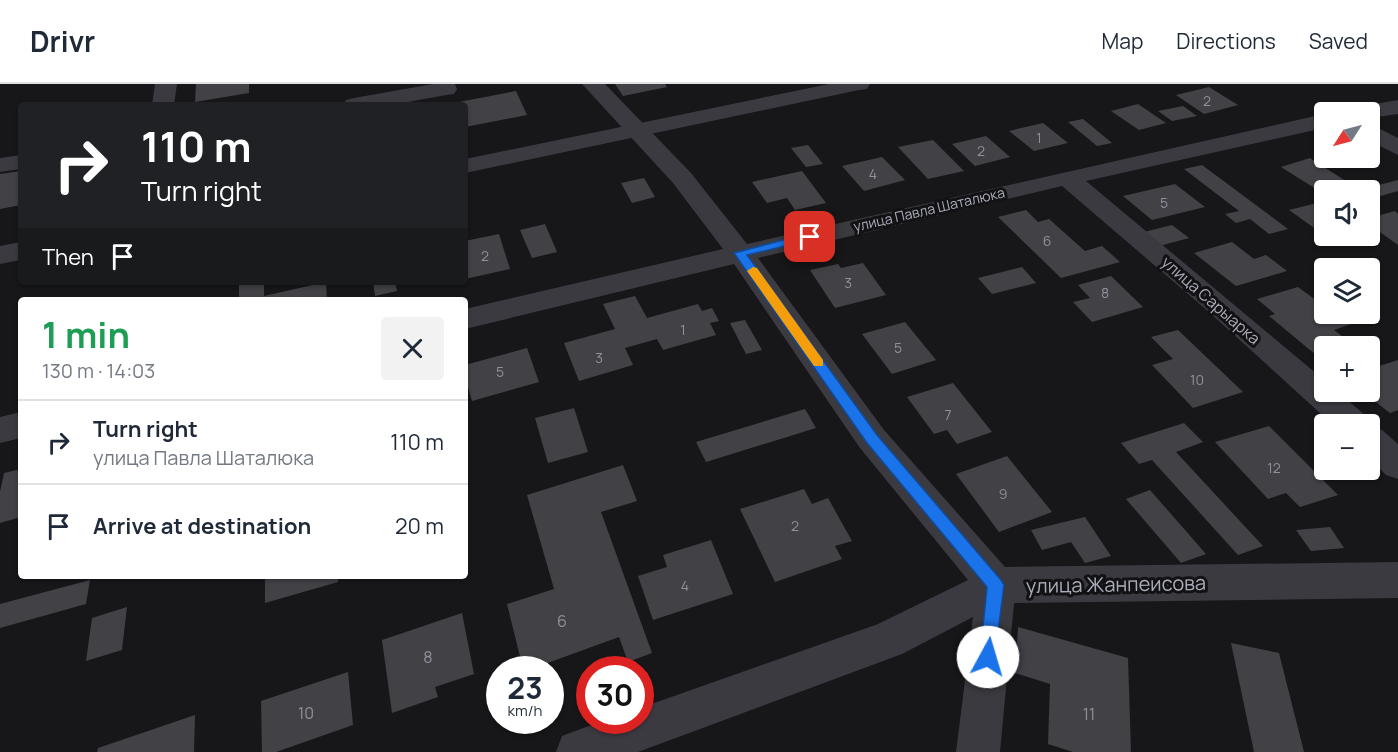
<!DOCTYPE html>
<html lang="en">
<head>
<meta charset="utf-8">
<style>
	:root { --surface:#fff; --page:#f2f2f3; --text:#1f2937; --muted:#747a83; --line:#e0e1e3 }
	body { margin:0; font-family:Manrope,sans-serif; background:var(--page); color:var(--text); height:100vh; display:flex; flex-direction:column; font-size:22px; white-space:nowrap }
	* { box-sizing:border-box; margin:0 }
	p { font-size:20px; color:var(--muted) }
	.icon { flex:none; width:33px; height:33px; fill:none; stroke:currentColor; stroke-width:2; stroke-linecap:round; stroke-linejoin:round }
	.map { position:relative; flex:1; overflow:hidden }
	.drawer { position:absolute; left:18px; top:213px; width:450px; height:282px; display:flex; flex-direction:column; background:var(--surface); border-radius:6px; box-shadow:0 2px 4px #0004 }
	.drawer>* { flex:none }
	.banner { position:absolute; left:18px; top:18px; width:450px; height:183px; border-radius:6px; box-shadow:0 2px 4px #0004; background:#202124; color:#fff; overflow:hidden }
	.needle { width:39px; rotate:234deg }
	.tools { position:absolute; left:1314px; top:18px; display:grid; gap:12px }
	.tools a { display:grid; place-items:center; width:66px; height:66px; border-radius:6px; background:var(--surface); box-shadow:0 2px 4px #0004; font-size:30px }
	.speed { position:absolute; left:486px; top:572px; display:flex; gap:12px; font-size:30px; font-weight:700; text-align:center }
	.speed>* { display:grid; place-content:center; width:78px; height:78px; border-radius:50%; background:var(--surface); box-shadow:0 2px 4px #0004; line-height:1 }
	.speed small { font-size:15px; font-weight:400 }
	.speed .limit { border:9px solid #d22; background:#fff; color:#111 }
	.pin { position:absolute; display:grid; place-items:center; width:51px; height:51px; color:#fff; margin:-26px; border-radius:12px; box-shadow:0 3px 9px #0006 }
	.me { position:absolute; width:66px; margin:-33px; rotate:6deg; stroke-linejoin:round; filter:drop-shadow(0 0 4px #0008) }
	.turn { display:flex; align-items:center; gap:21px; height:126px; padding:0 24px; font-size:27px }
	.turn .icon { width:78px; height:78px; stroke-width:2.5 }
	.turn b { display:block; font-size:42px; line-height:51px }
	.then { display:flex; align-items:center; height:57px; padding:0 24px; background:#0003; gap:12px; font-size:22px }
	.round { display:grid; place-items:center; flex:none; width:63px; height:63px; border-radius:6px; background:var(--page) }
	.headline { display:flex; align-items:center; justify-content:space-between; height:102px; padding:0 24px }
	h1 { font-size:36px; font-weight:700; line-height:45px; color:#1e9e55 }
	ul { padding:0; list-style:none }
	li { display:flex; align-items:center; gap:18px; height:84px; padding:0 24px; border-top:2px solid var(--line) }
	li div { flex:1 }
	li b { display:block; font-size:22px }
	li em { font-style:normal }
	header { display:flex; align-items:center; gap:36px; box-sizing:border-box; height:84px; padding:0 30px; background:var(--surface); border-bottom:2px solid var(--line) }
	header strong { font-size:28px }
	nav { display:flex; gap:33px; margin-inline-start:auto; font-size:21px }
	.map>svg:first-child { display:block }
</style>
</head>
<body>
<header>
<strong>Drivr</strong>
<nav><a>Map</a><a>Directions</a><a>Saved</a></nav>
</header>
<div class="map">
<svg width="1398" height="668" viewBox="0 0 1398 668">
	<rect width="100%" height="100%" fill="#171719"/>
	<g fill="#424146">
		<path d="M196,0H249V9L195,18Z"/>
		<path d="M615,0H665L667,3L623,12Z"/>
		<path d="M1209,3L1238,21L1204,30L1176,11Z"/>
		<path d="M516,7L527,31L465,43V21H443Z"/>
		<path d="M1138,20L1166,39L1139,46L1111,27Z"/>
		<path d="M1183,22L1197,32L1172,37L1158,27Z"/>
		<path d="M1083,35L1112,59L1097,62L1068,38Z"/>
		<path d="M1043,39L1068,59L1034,67L1009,47Z"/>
		<path d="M986,52L1010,73L975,82L952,60Z"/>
		<path d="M933,56L964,87L928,95L898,63Z"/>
		<path d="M808,61L823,80L806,83L791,64Z"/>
		<path d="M882,73L905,96L864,107L842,82Z"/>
		<path d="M1310,74L1355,103L1343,106H1324V110L1281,83Z"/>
		<path d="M1202,81L1225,98L1288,145L1269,150L1250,135L1236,139L1225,130L1239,127L1184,85Z"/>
		<path d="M21,87V121L0,125V90Z"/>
		<path d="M802,87L826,119L795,126L787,114L767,119L752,98Z"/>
		<path d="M644,94L655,113L632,119L621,99Z"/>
		<path d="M1398,96V107L1377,113L1364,105Z"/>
		<path d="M1175,100L1205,123L1152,136L1123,112Z"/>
		<path d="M1321,118L1324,120V151L1289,126Z"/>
		<path d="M1026,126L1038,138L1049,135L1085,167L1102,162L1120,178L1061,194L998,133Z"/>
		<path d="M1395,127L1398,130V161L1370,141V134Z"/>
		<path d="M545,140L557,168L532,174L520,146Z"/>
		<path d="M1172,141L1189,154L1152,164L1136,150Z"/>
		<path d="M499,150L510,185L465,195V157Z"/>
		<path d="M1232,158L1254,175L1266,171L1287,187L1236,202L1194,169Z"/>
		<path d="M863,179L886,211L835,224L810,186L838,180L841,184Z"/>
		<path d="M1022,183L1036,199L992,210L978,194Z"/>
		<path d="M1111,192L1143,223L1092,238L1073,218L1090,214L1078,201Z"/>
		<path d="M264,198V212L326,198L327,216H239V199Z"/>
		<path d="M373,198H395L397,207L375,212Z"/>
		<path d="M1298,203L1317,217L1324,216V230H1342L1354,239L1334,246L1355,262H1324L1322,276L1269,232L1275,230L1257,215Z"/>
		<path d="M635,212L647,234L698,220L702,227L712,224L719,237L710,239L716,251L663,266L657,255L625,264L633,281L579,297L564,259L615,245L603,220Z"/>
		<path d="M745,236L762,266L746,270L730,239Z"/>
		<path d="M905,238L936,276L892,290L862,250Z"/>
		<path d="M1178,246L1200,267L1243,308L1193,324L1152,281L1173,275L1151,253Z"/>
		<path d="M527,264L539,298L472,317L465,293V281Z"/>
		<path d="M1398,276V326L1390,329L1363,308H1370V285Z"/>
		<path d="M953,299L992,348L957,360L947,346L934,350L907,313Z"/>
		<path d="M574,324L588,368L548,379L535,334Z"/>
		<path d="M805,325L816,344L706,378L696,358Z"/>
		<path d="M1184,339L1203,358L1176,368L1263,462L1238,471L1152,376L1139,380L1121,359Z"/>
		<path d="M1269,342L1338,411L1300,423L1286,409L1268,415L1215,358Z"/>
		<path d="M1007,372L1052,428L999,448L956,390Z"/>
		<path d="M623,381L637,417L601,428L652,569L628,578L619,553L531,585H523L507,520L554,505L527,411Z"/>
		<path d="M21,385V433L0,439V408L4,389Z"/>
		<path d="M804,405L812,420L828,414L852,457L835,462L842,475L775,498L740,425Z"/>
		<path d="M1150,406L1206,470L1181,479L1126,415Z"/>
		<path d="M1085,433L1111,472L1085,479L1071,458L1042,466L1031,446Z"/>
		<path d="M1330,443L1344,464L1311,467L1296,446Z"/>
		<path d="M711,456L733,510L653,536L638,492L667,483L663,471Z"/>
		<path d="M265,492H338V498L265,519Z"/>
		<path d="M90,496L86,520L0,544V520Z"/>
		<path d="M127,523L122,566L86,577L92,534Z"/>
		<path d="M462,529L474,590L435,603L438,613L392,629L382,556Z"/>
		<path d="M1018,543L1128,574L1131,668H1073L1048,660L1050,600L1015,589Z"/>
		<path d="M1231,559L1279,569L1304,668H1254Z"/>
		<path d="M348,588L353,641L276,668H262L261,617Z"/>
		<path d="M195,631L194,668H97L98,664Z"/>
	</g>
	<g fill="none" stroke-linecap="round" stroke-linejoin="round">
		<g fill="#3a3a40" fill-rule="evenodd">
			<path d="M155,0H177L174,21H152Z"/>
			<path d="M433,0H455L457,5L454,10L446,11L392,21H343L346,16L354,14Z"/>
			<path d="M582,0H605L691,89L747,160L1324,30V44L1086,97L1324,296V308H1338L1365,331L1369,340H1332L1209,228L1062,102L758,174L884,346L1005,483L1398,478V514L1014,519L1000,668H956L973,533L902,570L638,668H556L562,652L605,636H640V624L878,540L968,496L860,364L734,180L465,245V225L723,165L673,99Z"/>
			<path d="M1398,16V30L1370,34V28H1355L1358,23Z"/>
			<path d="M1370,40L1398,54V71L1370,57Z"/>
			<path d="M21,71V85L0,88V74Z"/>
			<path d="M21,328V354L0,359V333Z"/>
			<path d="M1370,342L1382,346L1398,360V395L1386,391L1370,375Z"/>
		</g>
		<g fill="#3a3a40" fill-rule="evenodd">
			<path d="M829,0H870L867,5L859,6L465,89V75Z"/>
			<path d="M21,158V176L0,180V162Z"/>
		</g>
	</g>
	<path fill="#1a73e8" stroke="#114b97" stroke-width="1.5" d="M810,149L815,153L814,155L747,171L877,351L1001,496L1004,501L994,579L988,581L982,579L980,573L987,503L867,359L734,169Z"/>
	<path fill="#f59e0b" d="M753,183L757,184L823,276V282H814L747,187Z"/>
	<g text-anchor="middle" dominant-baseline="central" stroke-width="6" stroke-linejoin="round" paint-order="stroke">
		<g font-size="14" fill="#90919c">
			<text x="1207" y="16">2</text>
			<text x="1039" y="53">1</text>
			<text x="981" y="66">2</text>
			<text x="873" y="89">4</text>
			<text x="1164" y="118">5</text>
			<text x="1047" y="156">6</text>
			<text x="485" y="171">2</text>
			<text x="848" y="198">3</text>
			<text x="1105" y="208">8</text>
			<text x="683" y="245">1</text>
			<text x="898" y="263">5</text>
			<text x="599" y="273">3</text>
			<text x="500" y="287">5</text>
			<text x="1197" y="295">10</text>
			<text x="948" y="330">7</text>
			<text x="1274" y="383">12</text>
			<text x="1003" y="409">9</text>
			<text x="795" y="441">2</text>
			<text x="685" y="501">4</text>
		</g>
		<g font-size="14" fill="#aaacb9" stroke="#121214">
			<text transform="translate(929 125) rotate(-13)">улица Павла Шаталюка</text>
		</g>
		<g font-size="16" fill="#aaacb9" stroke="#121214">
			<text transform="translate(1211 216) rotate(41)">улица Сарыарка</text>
		</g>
		<g font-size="16" fill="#90919c">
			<text x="562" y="537">6</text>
			<text x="428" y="573">8</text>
			<text x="306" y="629">10</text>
			<text x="1089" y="630">11</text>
		</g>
		<g font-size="20" fill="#aaacb9" stroke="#121214">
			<text transform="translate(1116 500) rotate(-1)">улица Жанпеисова</text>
		</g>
	</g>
</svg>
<div class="tools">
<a><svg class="needle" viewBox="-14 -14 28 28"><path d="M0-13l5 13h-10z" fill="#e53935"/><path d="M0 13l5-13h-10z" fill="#747a83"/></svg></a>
<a><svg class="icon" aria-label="sound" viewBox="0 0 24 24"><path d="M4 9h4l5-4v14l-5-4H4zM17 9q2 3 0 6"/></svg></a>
<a><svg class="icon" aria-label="layers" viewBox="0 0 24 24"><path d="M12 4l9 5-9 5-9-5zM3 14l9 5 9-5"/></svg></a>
<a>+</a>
<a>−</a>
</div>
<div class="speed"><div>23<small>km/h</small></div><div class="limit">30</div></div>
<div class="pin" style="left:810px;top:153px;background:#d93025"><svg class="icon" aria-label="arrive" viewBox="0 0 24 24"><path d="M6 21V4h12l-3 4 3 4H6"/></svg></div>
<svg class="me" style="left:988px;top:573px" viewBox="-20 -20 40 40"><circle r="19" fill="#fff"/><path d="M0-13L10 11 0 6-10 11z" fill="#1a73e8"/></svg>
<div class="banner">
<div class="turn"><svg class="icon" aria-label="right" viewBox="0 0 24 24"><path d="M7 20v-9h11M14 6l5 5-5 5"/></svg><div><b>110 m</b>Turn right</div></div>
<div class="then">Then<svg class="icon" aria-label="arrive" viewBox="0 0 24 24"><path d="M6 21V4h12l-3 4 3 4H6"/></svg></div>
</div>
<section class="drawer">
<div class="headline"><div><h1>1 min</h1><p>130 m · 14:03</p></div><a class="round"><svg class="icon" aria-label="close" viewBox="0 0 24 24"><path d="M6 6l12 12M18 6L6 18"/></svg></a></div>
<ul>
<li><svg class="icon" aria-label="right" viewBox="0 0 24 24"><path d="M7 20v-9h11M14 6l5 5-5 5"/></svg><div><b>Turn right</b><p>улица Павла Шаталюка</p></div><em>110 m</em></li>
<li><svg class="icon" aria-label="arrive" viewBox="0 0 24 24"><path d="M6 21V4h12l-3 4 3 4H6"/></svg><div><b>Arrive at destination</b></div><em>20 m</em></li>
</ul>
</section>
</div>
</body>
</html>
